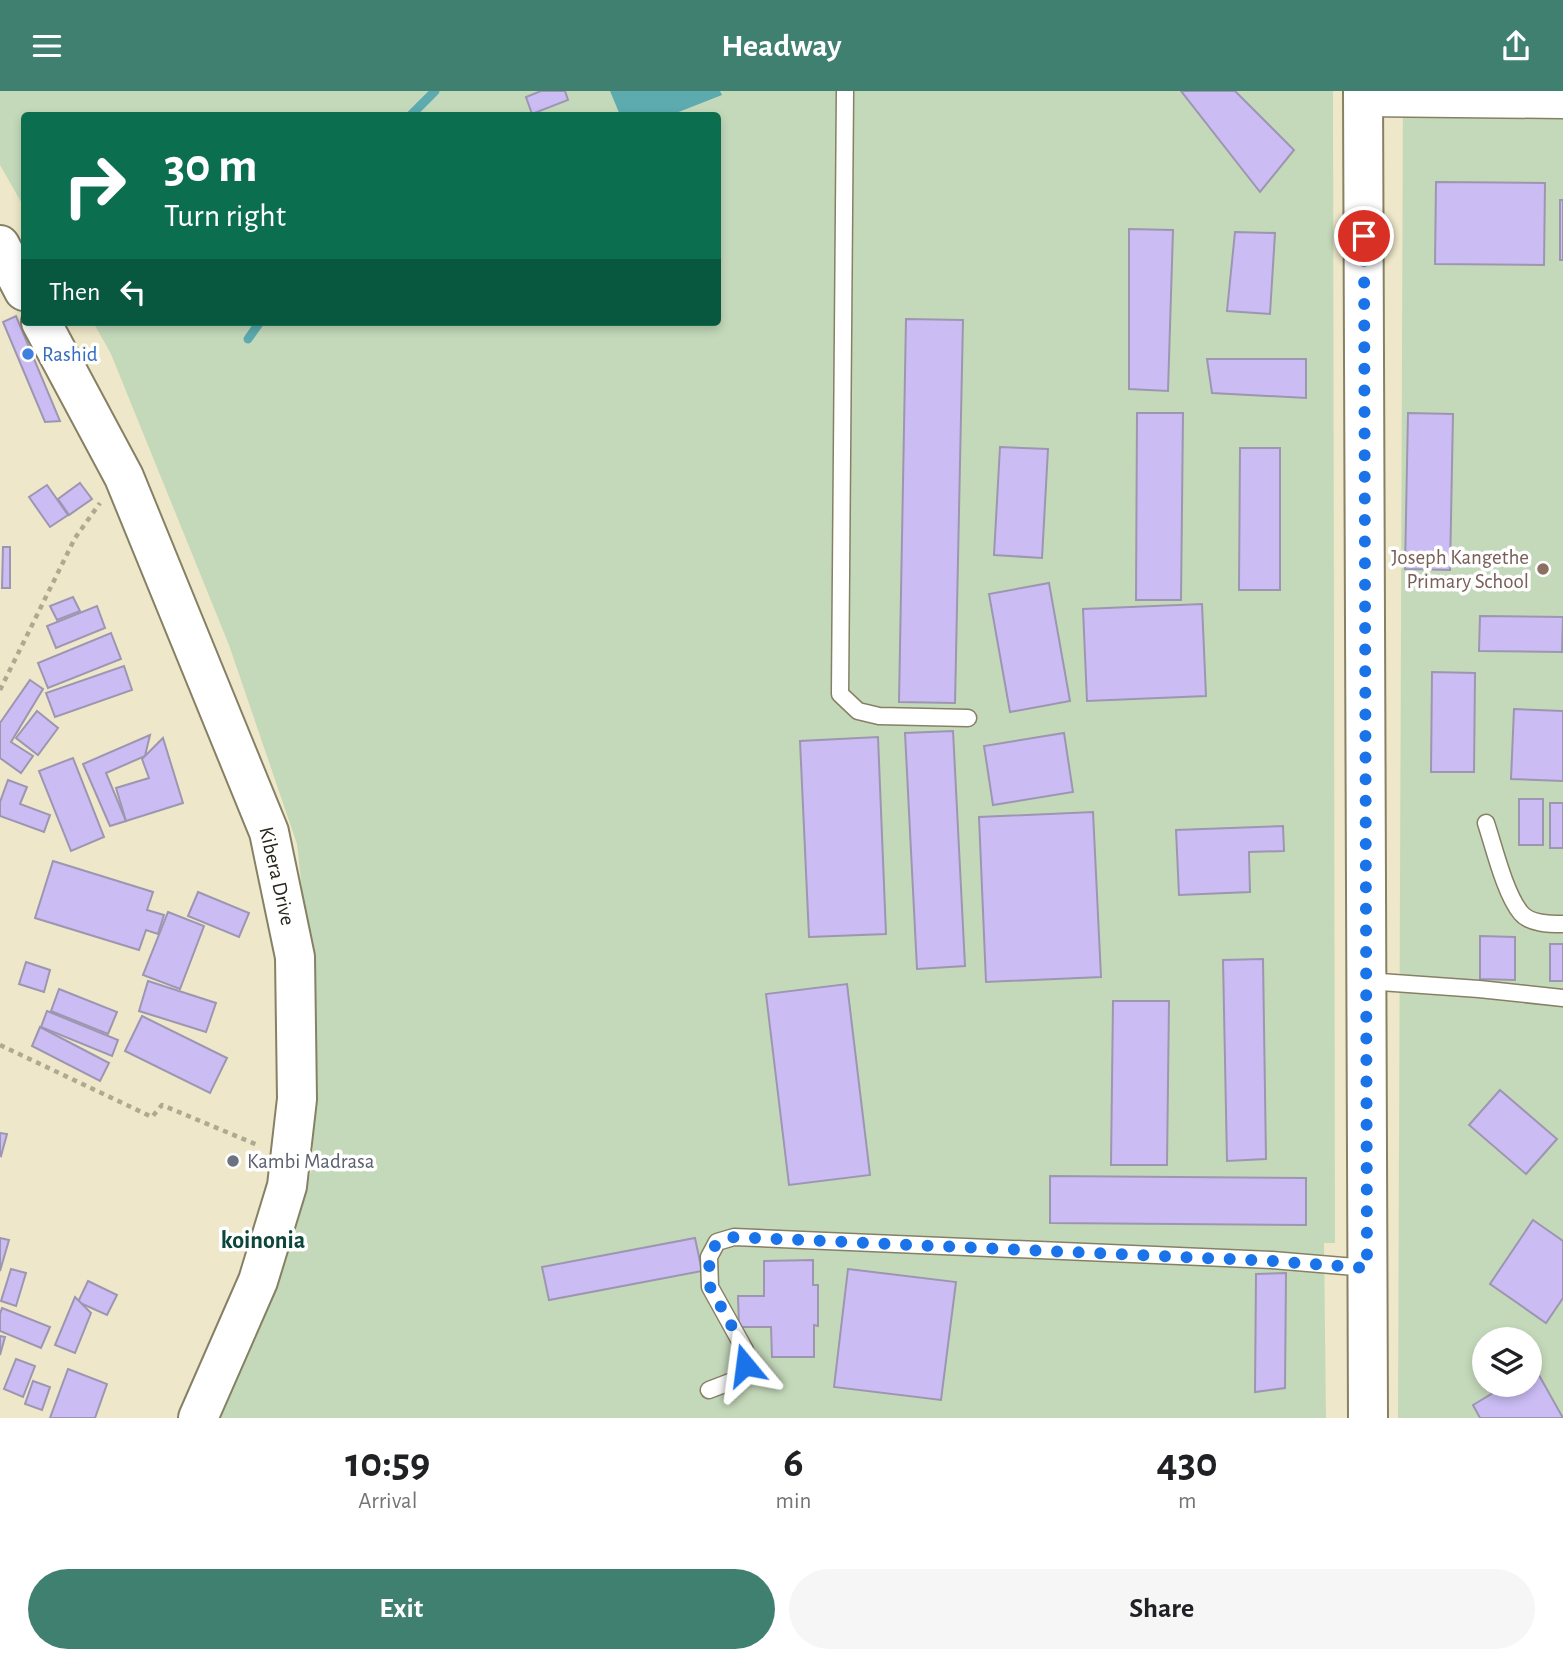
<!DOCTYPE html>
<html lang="en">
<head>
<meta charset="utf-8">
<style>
	:root { --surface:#fff; --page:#f6f6f6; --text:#202124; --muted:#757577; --accent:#3f8070 }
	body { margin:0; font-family:"Alegreya Sans",sans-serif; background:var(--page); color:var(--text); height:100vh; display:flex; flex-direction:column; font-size:26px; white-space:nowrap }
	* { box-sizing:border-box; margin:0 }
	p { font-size:23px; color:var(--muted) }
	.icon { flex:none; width:38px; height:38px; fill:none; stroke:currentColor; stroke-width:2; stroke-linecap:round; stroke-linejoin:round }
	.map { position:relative; height:1327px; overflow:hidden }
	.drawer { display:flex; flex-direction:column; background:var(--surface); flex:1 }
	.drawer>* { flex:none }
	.hud { position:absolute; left:21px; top:21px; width:700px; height:214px; border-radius:7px; box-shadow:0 4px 10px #0003; background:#0b6e4f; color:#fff; overflow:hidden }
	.fabs { position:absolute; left:1472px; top:1236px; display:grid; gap:14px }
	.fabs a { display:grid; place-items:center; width:70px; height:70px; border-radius:50%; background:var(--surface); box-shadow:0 4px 10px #0003; font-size:35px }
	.pin { position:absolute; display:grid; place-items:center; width:60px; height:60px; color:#fff; margin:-30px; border:4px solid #fff; border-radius:50%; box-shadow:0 2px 7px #0007 }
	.me { position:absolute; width:77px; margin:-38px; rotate:344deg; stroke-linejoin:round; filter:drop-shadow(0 0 5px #0008) }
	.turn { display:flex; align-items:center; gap:24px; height:147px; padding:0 28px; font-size:32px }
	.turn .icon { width:91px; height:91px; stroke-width:2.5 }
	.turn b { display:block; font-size:49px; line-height:60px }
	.then { display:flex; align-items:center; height:66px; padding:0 28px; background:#0003; gap:14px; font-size:26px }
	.eta { display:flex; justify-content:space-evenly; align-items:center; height:119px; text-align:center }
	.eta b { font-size:42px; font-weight:700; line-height:49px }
	.action { display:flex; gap:14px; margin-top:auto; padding:14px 28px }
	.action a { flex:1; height:80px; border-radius:42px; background:var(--accent); color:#fff; font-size:28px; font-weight:700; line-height:80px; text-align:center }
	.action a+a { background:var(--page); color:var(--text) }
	header { display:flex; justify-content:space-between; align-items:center; height:91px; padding:0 28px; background:var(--accent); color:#fff; font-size:32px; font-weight:700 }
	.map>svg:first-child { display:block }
</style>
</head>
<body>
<header><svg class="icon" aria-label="menu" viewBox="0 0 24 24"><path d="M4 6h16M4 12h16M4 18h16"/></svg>Headway<svg class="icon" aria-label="share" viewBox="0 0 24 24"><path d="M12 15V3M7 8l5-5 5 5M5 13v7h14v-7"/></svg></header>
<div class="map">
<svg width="1563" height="1327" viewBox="0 0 1563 1327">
	<rect width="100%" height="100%" fill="#eee7c9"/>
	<g fill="#c4d9ba" fill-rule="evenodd">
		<path d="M0,0H1333L1335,1152H1324L1326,1327H218L249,1259L313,1075L314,910L297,753L229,554L111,263L93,231H718V24H24V116L0,74Z"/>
		<path d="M1403,0H1563V1327H1398ZM1484,1248H1530V1293H1484Z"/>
	</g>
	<path fill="#5dabaf" d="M610,0H720L722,4L671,24H620Z"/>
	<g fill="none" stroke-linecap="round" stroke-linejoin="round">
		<g stroke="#5dabaf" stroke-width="9">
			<path d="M411,24L435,0"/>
			<path d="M248,248L260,231"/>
		</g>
	</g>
	<g fill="#cbbdf4" stroke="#9d96b1" stroke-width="2">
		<path d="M541,0H565L568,9L532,23L526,6Z"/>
		<path d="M1181,0H1235L1294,59L1260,101Z"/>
		<path d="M1436,91L1545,92L1544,174L1435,173Z"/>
		<rect x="1560" y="109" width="3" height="60"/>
		<path d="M1129,138L1173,139L1168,300L1129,298Z"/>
		<path d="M1235,141L1275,142L1270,223L1227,220Z"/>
		<path d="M16,225L60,330L45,331L3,231Z"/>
		<path d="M906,228L963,229L955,612L899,611Z"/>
		<path d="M1207,268H1306V307L1212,302Z"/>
		<path d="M1137,322H1183L1181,509H1136Z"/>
		<path d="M1408,322L1453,323L1450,479L1405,478Z"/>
		<path d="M1000,356L1048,358L1042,467L994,464Z"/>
		<path d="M1240,357H1280V499H1239Z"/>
		<path d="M80,392L92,408L69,424L58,408Z"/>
		<path d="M47,394L68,424L50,436L29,406Z"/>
		<path d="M3,456H10V497H2Z"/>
		<path d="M1049,492L1070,610L1010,621L989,503Z"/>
		<path d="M73,506L80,520L57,529L50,515Z"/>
		<path d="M1202,513L1206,605L1087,610L1083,518Z"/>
		<path d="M97,515L105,537L56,557L47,535Z"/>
		<path d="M1480,525L1563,526L1562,561L1479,560Z"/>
		<path d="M111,542L121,568L48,597L38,572Z"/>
		<path d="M124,575L132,599L55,626L46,602Z"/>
		<path d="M1432,581L1475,582L1474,681H1431Z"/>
		<path d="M30,589L43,598L11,651L33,665L21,682L0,667V632Z"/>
		<path d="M1514,618L1563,620V690L1511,688Z"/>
		<path d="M37,620L58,637L38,664L16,647Z"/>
		<path d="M953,640L965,875L917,878L905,642Z"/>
		<path d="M1064,642L1073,701L993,714L984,655Z"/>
		<path d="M150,644L145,665L106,682L126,730L110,735L83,673Z"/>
		<path d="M878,646L886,843L809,846L800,650Z"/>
		<path d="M163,647L183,712L126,730L116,697L149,687L142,668Z"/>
		<path d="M73,667L104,746L71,760L39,680Z"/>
		<path d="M8,689L27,696L20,713L50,724L44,741L0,725V711Z"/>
		<rect x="1519" y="708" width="24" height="46"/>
		<rect x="1550" y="712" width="13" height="45"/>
		<path d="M1093,721L1101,886L986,891L979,726Z"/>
		<path d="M1283,735L1284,760L1249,761L1250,801L1179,804L1176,739Z"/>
		<path d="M53,770L153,801L147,819L164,824L158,843L146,839L139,859L35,827Z"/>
		<path d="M198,801L249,822L239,846L188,825Z"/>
		<path d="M168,821L204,835L180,898L143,884Z"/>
		<path d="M1480,845L1515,846V889L1480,888Z"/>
		<rect x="1550" y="853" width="13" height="37"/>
		<path d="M1263,868L1266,1068L1227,1070L1223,869Z"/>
		<path d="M26,871L50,879L44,901L19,893Z"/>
		<path d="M148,890L216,912L206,941L139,920Z"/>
		<path d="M847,893L870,1084L789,1094L766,903Z"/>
		<path d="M59,898L117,921L108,943L51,920Z"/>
		<path d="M1113,910H1169L1167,1074H1111Z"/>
		<path d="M47,920L118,949L112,965L41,936Z"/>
		<path d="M142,925L227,967L210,1002L125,960Z"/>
		<path d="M40,936L109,972L100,990L32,955Z"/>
		<path d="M1500,999L1557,1048L1526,1083L1469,1034Z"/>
		<path d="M0,1042L7,1043L1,1065L0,1064Z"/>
		<path d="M1050,1085L1306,1087V1134L1050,1132Z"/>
		<path d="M1533,1129L1563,1150V1207L1546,1232L1490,1193Z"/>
		<path d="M0,1147L9,1149L0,1180Z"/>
		<path d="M695,1147L702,1180L549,1209L542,1176Z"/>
		<path d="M813,1169V1194H818V1235L814,1234V1266H772L771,1236H739L738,1205H764V1170Z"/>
		<path d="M11,1178L26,1182L16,1215L1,1210Z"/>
		<path d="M848,1178L956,1191L941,1309L834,1296Z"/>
		<path d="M1286,1182L1285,1297L1255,1301L1256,1183Z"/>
		<path d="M88,1190L117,1204L107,1224L78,1211Z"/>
		<path d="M75,1206L91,1222L75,1262L55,1254Z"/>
		<path d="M2,1217L50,1236L41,1257L0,1240V1223Z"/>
		<path d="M0,1245L5,1246L0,1264Z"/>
		<path d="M16,1268L35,1275L23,1306L4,1298Z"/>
		<path d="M1535,1277L1563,1327H1480L1473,1314L1508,1293H1530V1281Z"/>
		<path d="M68,1278L107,1293L95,1327H50Z"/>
		<path d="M33,1290L50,1296L42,1319L25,1313Z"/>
	</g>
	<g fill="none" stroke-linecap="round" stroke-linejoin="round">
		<g stroke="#868065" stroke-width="19">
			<g id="service">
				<path d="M845,0L840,603L858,620L879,625L968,627"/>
				<path d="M1486,732C1494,756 1505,803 1521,822C1530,833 1550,833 1563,833"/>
				<path d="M1366,890L1479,898L1563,907"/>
				<path d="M709,1299L735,1289L745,1274V1259L710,1196L709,1166L717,1151L734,1146L1272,1169L1367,1177"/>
			</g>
		</g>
		<g stroke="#868065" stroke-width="33">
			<path id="minor" d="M1363,10L1563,12"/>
		</g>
		<g stroke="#868065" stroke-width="42">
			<g id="tertiary">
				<path d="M1363,0L1368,1327"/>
				<path d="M0,154L24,200"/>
				<path d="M41,231L124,386L269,741L295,866L297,1008L287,1095L258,1190L198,1327"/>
			</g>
		</g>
		<g stroke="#afa991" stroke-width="4.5" stroke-dasharray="5 5" stroke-linecap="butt">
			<path d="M0,599L75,447L100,412"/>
			<path d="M0,954L152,1026L162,1014L260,1055"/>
		</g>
		<use href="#service" stroke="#fff" stroke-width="16"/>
		<use href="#minor" stroke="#fff" stroke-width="30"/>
		<use href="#tertiary" stroke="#fff" stroke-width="38"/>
	</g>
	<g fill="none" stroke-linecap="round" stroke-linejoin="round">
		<path stroke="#1a73e8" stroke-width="12" stroke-dasharray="0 21.6" d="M745,1274V1259L710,1196L709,1166L717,1151L734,1146L1272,1170L1367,1177L1364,145"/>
	</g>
	<circle fill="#3f7fe0" stroke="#fff" stroke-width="2.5" cx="28" cy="263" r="7"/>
	<circle fill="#8d6e63" stroke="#fff" stroke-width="2.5" cx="1543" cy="478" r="7"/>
	<circle fill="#6b7280" stroke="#fff" stroke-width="2.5" cx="233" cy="1070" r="7"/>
	<g text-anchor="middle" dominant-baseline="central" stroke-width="7" stroke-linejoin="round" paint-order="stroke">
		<g font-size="21" fill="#366cbe" stroke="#fff" text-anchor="start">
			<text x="42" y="263">Rashid</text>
		</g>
		<g font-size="21" fill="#785e54" stroke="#fff" text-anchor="end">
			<text x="1529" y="466">Joseph Kangethe<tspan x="1529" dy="24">Primary School</tspan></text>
		</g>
		<g font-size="21" fill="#272419" stroke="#fff">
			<text transform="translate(277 785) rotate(77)">Kibera Drive</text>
		</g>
		<g font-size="21" fill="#5b616d" stroke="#fff" text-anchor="start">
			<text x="247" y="1070">Kambi Madrasa</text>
		</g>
		<g font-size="24" font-weight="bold" fill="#0c4539" stroke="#fff">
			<text x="263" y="1150">koinonia</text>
		</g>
	</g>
</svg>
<div class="fabs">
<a><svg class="icon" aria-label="layers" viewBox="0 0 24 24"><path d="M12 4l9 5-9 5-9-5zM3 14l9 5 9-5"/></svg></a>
</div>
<div class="pin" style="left:1364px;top:145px;background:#d93025"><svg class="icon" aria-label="arrive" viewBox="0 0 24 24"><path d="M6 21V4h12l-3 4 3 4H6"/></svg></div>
<svg class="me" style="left:745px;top:1274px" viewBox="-20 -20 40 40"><path d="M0-17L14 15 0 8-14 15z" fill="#1a73e8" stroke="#fff" stroke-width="4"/></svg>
<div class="hud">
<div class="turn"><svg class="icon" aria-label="right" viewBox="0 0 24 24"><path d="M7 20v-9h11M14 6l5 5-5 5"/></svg><div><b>30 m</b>Turn right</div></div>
<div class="then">Then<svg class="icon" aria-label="left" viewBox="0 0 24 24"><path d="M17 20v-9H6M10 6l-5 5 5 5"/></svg></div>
</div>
</div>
<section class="drawer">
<div class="eta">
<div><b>10:59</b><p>Arrival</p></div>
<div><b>6</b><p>min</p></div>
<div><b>430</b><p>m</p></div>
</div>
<div class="action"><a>Exit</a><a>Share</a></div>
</section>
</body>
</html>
